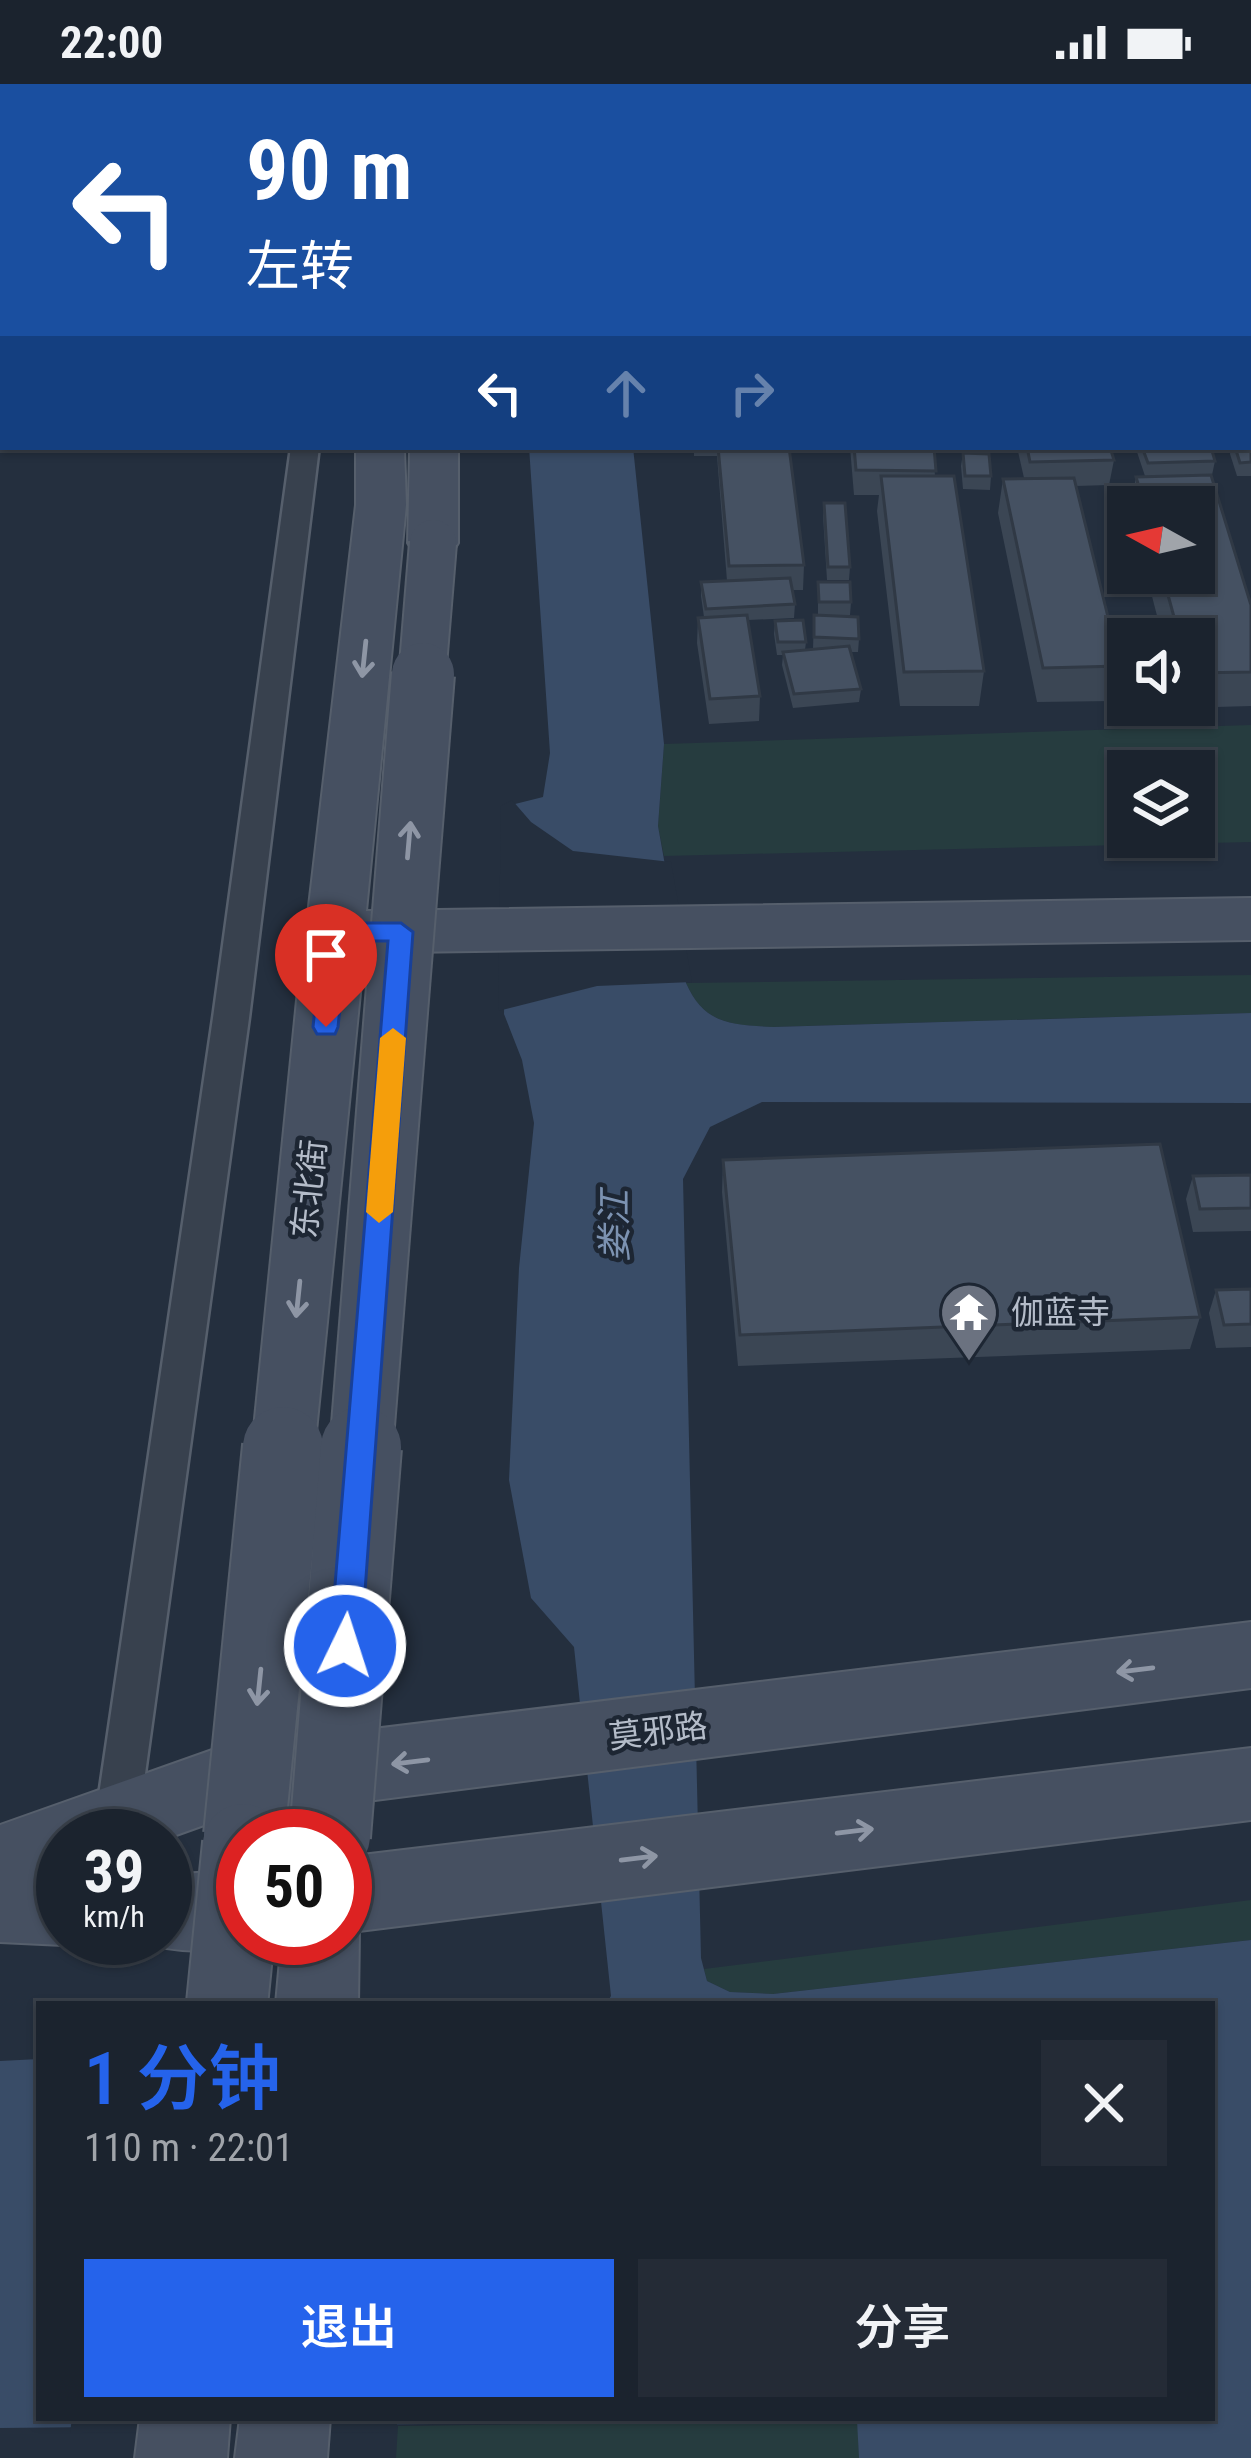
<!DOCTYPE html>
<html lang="zh">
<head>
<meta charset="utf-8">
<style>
	:root { --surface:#1b232e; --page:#242b36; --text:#f1f3f6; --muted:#a0a4aa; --line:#39404a; --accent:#2563eb }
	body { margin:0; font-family:"Roboto Condensed","Noto Sans SC",sans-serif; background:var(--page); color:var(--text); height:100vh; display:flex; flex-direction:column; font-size:45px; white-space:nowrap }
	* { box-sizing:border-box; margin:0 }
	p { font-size:39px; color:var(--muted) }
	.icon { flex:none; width:66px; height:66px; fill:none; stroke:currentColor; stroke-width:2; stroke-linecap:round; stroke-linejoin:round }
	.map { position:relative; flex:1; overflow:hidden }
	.panel { position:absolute; left:36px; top:1917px; width:1179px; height:420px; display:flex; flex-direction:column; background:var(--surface); border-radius:0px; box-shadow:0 3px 9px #0004,0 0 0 3px var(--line) }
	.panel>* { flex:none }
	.top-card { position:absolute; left:0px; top:0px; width:1251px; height:366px; box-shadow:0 3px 9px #0004,0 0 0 3px var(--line); background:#1a4fa0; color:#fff; overflow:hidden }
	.needle { width:78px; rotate:278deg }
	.fabs { position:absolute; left:1107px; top:402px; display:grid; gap:24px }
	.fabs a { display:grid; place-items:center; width:108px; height:108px; border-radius:0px; background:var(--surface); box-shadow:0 3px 9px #0004,0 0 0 3px var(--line); font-size:60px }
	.speed { position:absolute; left:36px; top:1725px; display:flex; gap:24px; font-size:60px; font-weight:700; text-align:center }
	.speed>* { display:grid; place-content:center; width:156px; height:156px; border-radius:50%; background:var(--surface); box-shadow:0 3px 9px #0004,0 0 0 3px var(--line); line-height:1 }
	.speed small { font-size:30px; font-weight:400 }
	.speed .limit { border:18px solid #d22; background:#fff; color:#111 }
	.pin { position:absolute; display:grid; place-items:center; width:102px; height:102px; color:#fff; margin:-123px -51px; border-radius:50% 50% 50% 0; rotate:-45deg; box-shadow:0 0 12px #0007 }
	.pin .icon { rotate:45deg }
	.me { position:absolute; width:132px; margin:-66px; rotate:4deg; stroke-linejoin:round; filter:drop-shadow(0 0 9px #0008) }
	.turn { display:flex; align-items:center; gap:42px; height:252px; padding:0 48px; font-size:54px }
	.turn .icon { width:156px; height:156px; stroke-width:2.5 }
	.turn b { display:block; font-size:84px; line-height:102px }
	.lanes { display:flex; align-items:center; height:114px; padding:0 48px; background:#0003; justify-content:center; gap:60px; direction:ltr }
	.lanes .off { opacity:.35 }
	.round { display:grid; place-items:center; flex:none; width:126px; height:126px; border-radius:0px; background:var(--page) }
	.head { display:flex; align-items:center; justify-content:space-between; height:204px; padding:0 48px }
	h1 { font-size:72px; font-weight:600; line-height:90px; color:var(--accent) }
	.cta { display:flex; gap:24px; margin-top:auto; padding:24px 48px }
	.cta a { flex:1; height:138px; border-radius:0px; background:var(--accent); color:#fff; font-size:48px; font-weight:600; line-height:138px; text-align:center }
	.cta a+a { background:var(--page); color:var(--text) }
	.status { display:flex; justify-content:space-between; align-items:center; height:84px; padding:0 60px; background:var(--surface); direction:ltr }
	.status svg { height:33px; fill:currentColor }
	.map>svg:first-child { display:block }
</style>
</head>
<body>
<div class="status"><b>22:00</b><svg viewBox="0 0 49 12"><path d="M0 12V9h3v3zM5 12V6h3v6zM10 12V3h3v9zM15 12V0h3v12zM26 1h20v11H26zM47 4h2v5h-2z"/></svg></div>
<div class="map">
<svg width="1251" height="2374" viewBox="0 0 1251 2374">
	<rect width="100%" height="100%" fill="#242f3e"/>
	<g fill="#263c3f" fill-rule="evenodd">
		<path d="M1251,641V758L664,772L658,742L664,660ZM1128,687H1194V753H1128Z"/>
		<path d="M1251,891V929L772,943C731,941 704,940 686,899Z"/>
		<path d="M1251,1816V1856L773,1910L730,1908L707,1897L704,1885Z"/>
		<path d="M858,2336L859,2374H396L398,2342Z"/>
	</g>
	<path fill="#394c67" d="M529,363H633L664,660L658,742L686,899C704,940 731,941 773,943L1251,929V1019L762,1018L710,1043L683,1095L701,1874L707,1897L730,1908L773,1910L1251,1856V2374H859L857,2336L0,2344V1977L39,1975V2334H1212V1920H606L611,1912L574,1563L531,1514L509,1396L519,1184L534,1039L522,976L504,930L507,722L543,713L550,669Z"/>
	<g fill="#242f3e">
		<path d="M512,716L531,738L573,767L671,778L692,898L597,902L498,927L501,722Z"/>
		<path d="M72,2334H397V2348L70,2349Z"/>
	</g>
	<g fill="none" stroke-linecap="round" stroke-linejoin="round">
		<g stroke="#565f6c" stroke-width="5">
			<path id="lane" d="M291,363H319L249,934L137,1748L135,1752H93L213,934Z"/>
		</g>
		<g stroke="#565f6c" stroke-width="4">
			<rect id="street" x="0" y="269" width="3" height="28"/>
		</g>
		<g stroke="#565f6c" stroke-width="4">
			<g id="secondary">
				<rect x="353" y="0" width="40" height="3"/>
				<path d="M356,363H404L406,421L366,827L1251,814V856L335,869L314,863L306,848L356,421Z"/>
				<path d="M410,363H458V459L451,470L433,475L415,470L408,459Z"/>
				<path d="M1251,1538V1604L218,1736L165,1755L63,1752V1854H81L63,1861L0,1858V1741L218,1664Z"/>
				<path d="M1251,1664V1736L359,1847L358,1920H276L282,1854H345V1773Z"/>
				<path d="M243,1786V1854H264C225,1870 176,1871 137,1856L165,1854V1791Z"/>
				<path d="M140,2334H230L227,2374H135Z"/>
				<path d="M240,2334H330L327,2374H235Z"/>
			</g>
		</g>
		<use href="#lane" fill="#38414e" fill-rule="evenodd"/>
		<use href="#street" fill="#38414e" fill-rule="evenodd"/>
		<use href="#secondary" fill="#465061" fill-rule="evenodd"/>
		<g stroke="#565f6c" stroke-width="50" stroke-linecap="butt">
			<path id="secondary-bridge-far2" d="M422,593L433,459"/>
		</g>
		<g stroke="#565f6c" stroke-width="66" stroke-linecap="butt">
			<g id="secondary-bridge-far1">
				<path d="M283,1366L335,848"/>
				<path d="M361,1366L423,590"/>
			</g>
		</g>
		<g stroke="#565f6c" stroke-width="84" stroke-linecap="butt">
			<g id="secondary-bridge">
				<path d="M244,1752L283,1363"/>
				<path d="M330,1752L361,1363"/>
				<path d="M227,1920L243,1760"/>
			</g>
		</g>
		<use href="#secondary-bridge-far2" stroke="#465061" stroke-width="46"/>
		<use href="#secondary-bridge-far1" stroke="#465061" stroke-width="62"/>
		<use href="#secondary-bridge" stroke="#465061" stroke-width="80"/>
	</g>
	<g fill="#3b4654">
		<path d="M1226,0H1251V65L1248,57V3H1227Z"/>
		<path d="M1251,281V318L1248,311V294Z"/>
		<path d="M1251,357V392H1237L1230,370L1231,363Z"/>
		<path d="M694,363H789L804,481L803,506H792L795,520L794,534L748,536L760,612L759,637L709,640L697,559L698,534L704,533L701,512V498L727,497L717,372H694Z"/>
		<path d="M850,363H933L935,392L984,587L979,622H900L877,427L879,411H854Z"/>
		<path d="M1017,363H1110L1114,376L1109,401L1076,402L1120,582L1113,617L1037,618L998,429L1003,395L1024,394Z"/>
		<path d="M1138,363H1211L1215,377L1212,391L1145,392L1137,368Z"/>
		<path d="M963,369L991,392L990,406L963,405L961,382Z"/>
		<path d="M1211,391L1251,521V622L1182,624L1181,621H1194V555H1163L1146,489H1194V423H1130L1136,393Z"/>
		<path d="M824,419L850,483L849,496H827L823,432Z"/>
		<path d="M818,498L851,518L850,531H818Z"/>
		<path d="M814,531L859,555L858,568H850L861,605L859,618L793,624L782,581L783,571H777L774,550L775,537L806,558L805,566L813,565Z"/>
		<path d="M723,1076L1200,1233L1190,1265L738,1282L722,1108Z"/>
		<path d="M1251,1091V1147L1193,1148L1186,1115L1193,1092Z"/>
		<path d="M1251,1205V1263L1216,1264L1209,1229L1216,1206Z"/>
	</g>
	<g fill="#455162" stroke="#303945" stroke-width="3">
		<path d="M640,0H716L717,3H641Z"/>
		<path d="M768,0H815L816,3H768Z"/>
		<path d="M931,0H993L994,3H931Z"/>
		<path d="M1062,0H1126L1127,3H1063Z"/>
		<path d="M1248,357H1251V378L1240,379L1235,363H1248Z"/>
		<path d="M718,363H789L804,481L729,482Z"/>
		<path d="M854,363H934L936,387L856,386Z"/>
		<path d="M1027,363H1110L1114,376L1030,378Z"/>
		<path d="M1142,363H1211L1215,377L1148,379Z"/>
		<path d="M963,369L989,370L991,392H965Z"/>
		<path d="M1211,391L1251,521V588L1194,589V555H1180L1162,489H1194V423H1145L1136,393Z"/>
		<path d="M881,392H954L984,587L904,588Z"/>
		<path d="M1074,394L1120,582L1043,584L1003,395Z"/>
		<path d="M824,419H845L850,483H828Z"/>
		<path d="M790,494L795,520L706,525L701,498Z"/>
		<path d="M818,498H850L851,518H819Z"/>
		<path d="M747,531L760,612L710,615L698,534Z"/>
		<path d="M814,531L858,533L859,555L814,553Z"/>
		<path d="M803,536L806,558H778L775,537Z"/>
		<path d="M849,562L861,605L794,610L783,568Z"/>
		<path d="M1160,1060L1200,1233L740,1251L723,1076Z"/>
		<path d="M1251,1091V1124L1200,1125L1193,1092Z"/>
		<path d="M1251,1205V1240L1224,1241L1216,1206Z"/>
	</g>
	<defs><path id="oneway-shaft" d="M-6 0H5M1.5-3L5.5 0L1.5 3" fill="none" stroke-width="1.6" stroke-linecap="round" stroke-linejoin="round" transform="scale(3)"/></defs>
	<g stroke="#8e96a5">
		<use href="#oneway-shaft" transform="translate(364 575) rotate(96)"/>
		<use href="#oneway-shaft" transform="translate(409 756) rotate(-85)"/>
		<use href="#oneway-shaft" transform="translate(298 1215) rotate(96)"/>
		<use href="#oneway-shaft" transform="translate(1135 1586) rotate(173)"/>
		<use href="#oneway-shaft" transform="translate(259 1603) rotate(96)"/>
		<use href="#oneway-shaft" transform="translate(410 1678) rotate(173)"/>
		<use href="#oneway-shaft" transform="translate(855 1747) rotate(-7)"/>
		<use href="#oneway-shaft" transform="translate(639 1774) rotate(-7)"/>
	</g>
	<path fill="#2563eb" stroke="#184099" stroke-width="3" d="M335,839H401L413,848L361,1562L356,1571L345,1575L334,1571L330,1562L388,857H347L338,943L335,950H317L313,943L323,848Z"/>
	<path fill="#f59e0b" d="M393,944L406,954L393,1128L379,1139L366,1128L380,954Z"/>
	<defs>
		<g id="temple-pin" transform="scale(3)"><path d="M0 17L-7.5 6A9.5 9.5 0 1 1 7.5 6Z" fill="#6b7280" stroke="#1d2633"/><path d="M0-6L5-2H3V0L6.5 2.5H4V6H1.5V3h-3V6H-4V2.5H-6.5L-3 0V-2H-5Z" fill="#fff"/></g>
	</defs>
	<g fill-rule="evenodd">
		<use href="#temple-pin" x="969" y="1228"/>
	</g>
	<g text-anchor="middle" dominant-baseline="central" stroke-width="9" stroke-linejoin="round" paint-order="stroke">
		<g font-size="33" fill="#b4bcc9" stroke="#1d2633">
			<text transform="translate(309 1105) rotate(-84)">东北街</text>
			<text transform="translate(658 1647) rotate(-7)">莫邪路</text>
		</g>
		<g font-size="33" fill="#b4bcc9" stroke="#1d2633" text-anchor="start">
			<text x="1011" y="1228">伽蓝寺</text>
		</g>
		<g font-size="36" font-style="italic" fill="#7c92b1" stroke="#1d2633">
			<text transform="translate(615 1142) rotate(-90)">娄江</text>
		</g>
	</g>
</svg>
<div class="fabs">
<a><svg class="needle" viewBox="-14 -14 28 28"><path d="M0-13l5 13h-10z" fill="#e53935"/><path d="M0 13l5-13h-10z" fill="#a0a4aa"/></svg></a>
<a><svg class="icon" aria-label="sound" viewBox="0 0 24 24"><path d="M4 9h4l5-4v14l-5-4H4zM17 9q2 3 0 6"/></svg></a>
<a><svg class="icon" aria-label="layers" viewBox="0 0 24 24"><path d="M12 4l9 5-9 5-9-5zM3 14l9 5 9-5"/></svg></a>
</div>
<div class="speed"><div>39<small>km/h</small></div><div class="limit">50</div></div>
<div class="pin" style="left:326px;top:943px;background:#d93025"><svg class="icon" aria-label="arrive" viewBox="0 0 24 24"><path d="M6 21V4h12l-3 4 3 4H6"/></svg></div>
<svg class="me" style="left:345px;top:1562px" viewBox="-20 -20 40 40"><circle r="17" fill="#2563eb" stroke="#fff" stroke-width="3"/><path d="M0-11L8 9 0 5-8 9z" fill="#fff"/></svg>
<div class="top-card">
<div class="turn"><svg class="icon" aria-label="left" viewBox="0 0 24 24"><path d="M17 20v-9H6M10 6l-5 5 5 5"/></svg><div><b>90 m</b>左转</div></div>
<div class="lanes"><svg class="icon" aria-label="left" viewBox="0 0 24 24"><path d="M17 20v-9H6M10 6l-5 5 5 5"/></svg><svg class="icon off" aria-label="ahead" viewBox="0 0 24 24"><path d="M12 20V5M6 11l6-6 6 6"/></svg><svg class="icon off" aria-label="right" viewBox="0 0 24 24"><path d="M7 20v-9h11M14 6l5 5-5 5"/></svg></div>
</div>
<section class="panel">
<div class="head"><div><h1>1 分钟</h1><p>110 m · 22:01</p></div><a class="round"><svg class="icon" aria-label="close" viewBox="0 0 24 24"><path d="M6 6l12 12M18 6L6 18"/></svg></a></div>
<div class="cta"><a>退出</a><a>分享</a></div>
</section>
</div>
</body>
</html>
